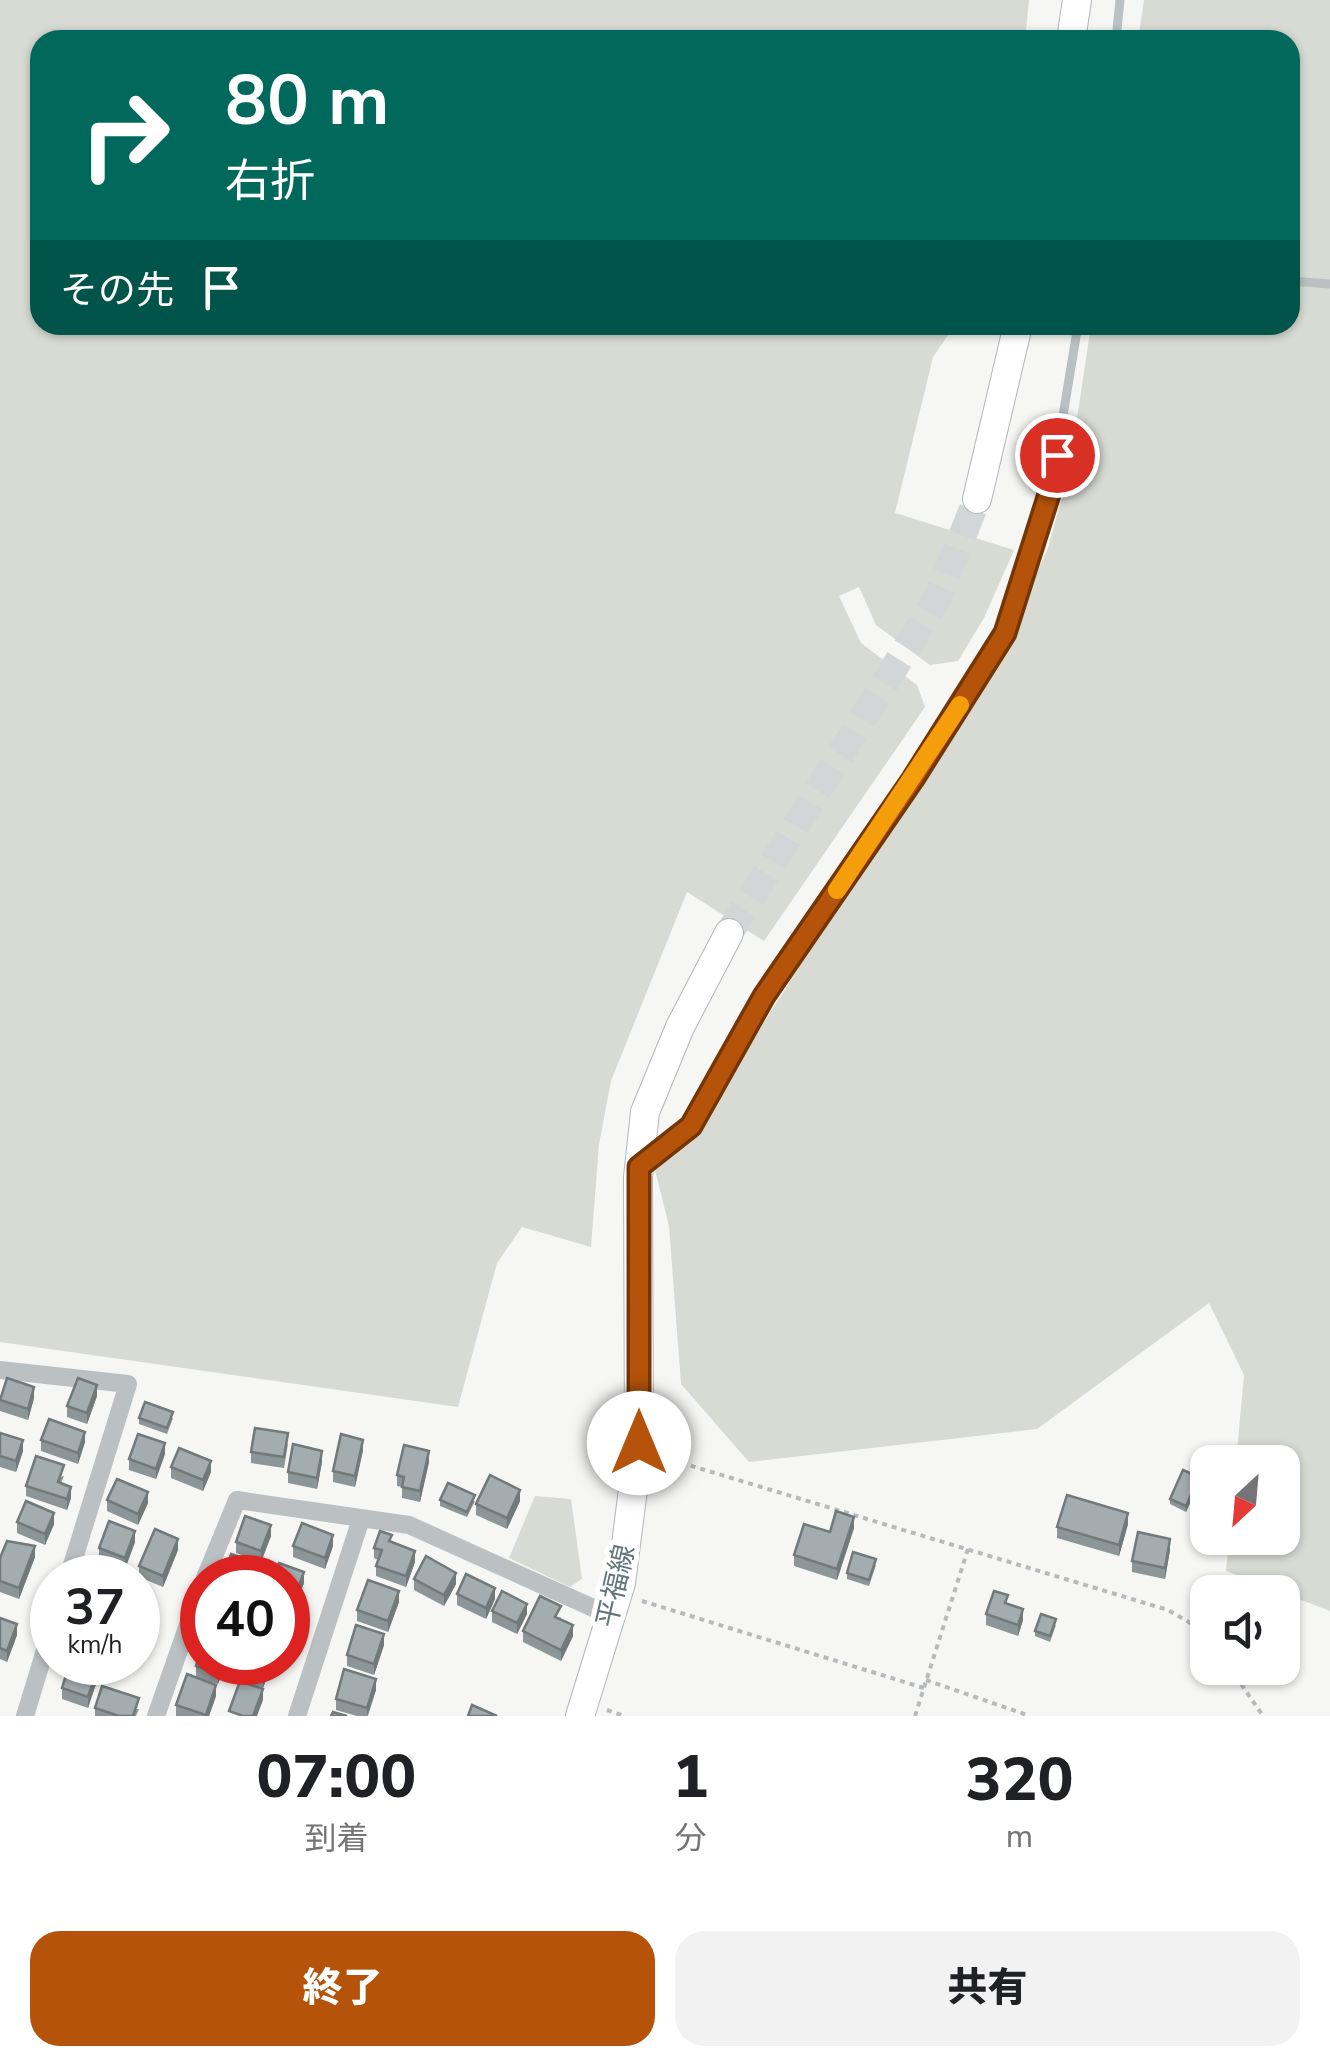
<!DOCTYPE html>
<html lang="ja">
<head>
<meta charset="utf-8">
<style>
	:root { --surface:#fff; --page:#f2f2f2; --text:#202124; --muted:#757577; --accent:#b45309 }
	body { margin:0; font-family:"Nunito Sans","Noto Sans JP",sans-serif; background:var(--page); color:var(--text); height:100vh; display:flex; flex-direction:column; font-size:38px; white-space:nowrap }
	* { box-sizing:border-box; margin:0 }
	p { font-size:32px; color:var(--muted) }
	.icon { flex:none; width:55px; height:55px; fill:none; stroke:currentColor; stroke-width:2; stroke-linecap:round; stroke-linejoin:round }
	.map { position:relative; height:1716px; overflow:hidden }
	.side { display:flex; flex-direction:column; background:var(--surface); flex:1 }
	.side>* { flex:none }
	.guide { position:absolute; left:30px; top:30px; width:1270px; height:305px; border-radius:30px; box-shadow:0 2px 8px #0004; background:#00695c; color:#fff; overflow:hidden }
	.needle { width:65px; rotate:206deg }
	.tools { position:absolute; left:1190px; top:1445px; display:grid; gap:20px }
	.tools a { display:grid; place-items:center; width:110px; height:110px; border-radius:20px; background:var(--surface); box-shadow:0 2px 8px #0004; font-size:50px }
	.speed { position:absolute; left:30px; top:1555px; display:flex; gap:20px; font-size:50px; font-weight:700; text-align:center }
	.speed>* { display:grid; place-content:center; width:130px; height:130px; border-radius:50%; background:var(--surface); box-shadow:0 2px 8px #0004; line-height:1 }
	.speed small { font-size:25px; font-weight:400 }
	.speed .limit { border:15px solid #d22; background:#fff; color:#111 }
	.pin { position:absolute; display:grid; place-items:center; width:85px; height:85px; color:#fff; margin:-42px; border:5px solid #fff; border-radius:50%; box-shadow:0 2px 10px #0007 }
	.me { position:absolute; width:110px; margin:-55px; rotate:0deg; stroke-linejoin:round; filter:drop-shadow(0 0 8px #0008) }
	.turn { display:flex; align-items:center; gap:35px; height:210px; padding:0 30px; font-size:45px }
	.turn .icon { width:130px; height:130px; stroke-width:2.5 }
	.turn b { display:block; font-size:70px; line-height:85px }
	.then { display:flex; align-items:center; height:95px; padding:0 30px; background:#0003; gap:20px; font-size:38px }
	.eta { display:flex; justify-content:space-evenly; align-items:center; height:170px; text-align:center }
	.eta b { font-size:60px; font-weight:800; line-height:70px }
	.cta { display:flex; gap:20px; margin-top:auto; padding:20px 30px }
	.cta a { flex:1; height:115px; border-radius:30px; background:var(--accent); color:#fff; font-size:40px; font-weight:800; line-height:115px; text-align:center }
	.cta a+a { background:var(--page); color:var(--text) }
	.map>svg:first-child { display:block }
</style>
</head>
<body>
<div class="map">
<svg width="1330" height="1716" viewBox="0 0 1330 1716">
	<rect width="100%" height="100%" fill="#f6f6f4"/>
	<g fill="#d7dbd3">
		<path d="M0,0H1029L1025,40H40V325H955L933,357L895,513L1014,550L984,618L958,661L930,665L876,625L859,587L839,596L861,643L917,685L925,707L764,941L687,892L611,1081L599,1144L591,1247L522,1227L497,1263L458,1407L0,1342Z"/>
		<path d="M1144,0H1330V1611L1226,1571L1229,1538H1282V1462H1236L1244,1375L1209,1303L1037,1429L749,1462L681,1384L669,1226L654,1166L698,1127L1010,634L1048,548L1069,472L1091,325H1290V40H1138Z"/>
		<path d="M535,1496L571,1499L582,1579L570,1587L509,1558Z"/>
	</g>
	<g fill="none" stroke-linecap="round" stroke-linejoin="round">
		<path stroke="#d2d6d6" stroke-width="28" stroke-dasharray="28 14" stroke-linecap="butt" d="M729,933L937,599L977,499"/>
		<g stroke="#b0b7ba" stroke-width="30">
			<g id="secondary">
				<path d="M1071,40L1077,0"/>
				<path d="M977,499L1018,325"/>
				<path d="M580,1716L621,1583L639,1443L638,1177L645,1112L680,1027L729,933"/>
			</g>
		</g>
		<g stroke="#b6babc" stroke-width="4" stroke-dasharray="5 5" stroke-linecap="butt">
			<path d="M662,1457L1168,1610L1208,1633"/>
			<path d="M642,1601L924,1688"/>
			<path d="M1230,1668L1263,1716"/>
			<path d="M926,1680L1030,1716"/>
			<path d="M607,1710L624,1716"/>
			<path d="M915,1716L968,1549"/>
		</g>
		<g stroke="#bbc1c3" stroke-width="9">
			<path d="M1116,40L1120,0"/>
			<path d="M1290,281L1330,284"/>
			<path d="M648,1160L691,1127L764,996L913,779L1005,633L1051,488L1078,325"/>
		</g>
		<g stroke="#bbc1c3" stroke-width="18">
			<path d="M0,1370L128,1384L68,1578"/>
			<path d="M205,1578L237,1500L409,1525L611,1616"/>
			<path d="M25,1716L52,1627"/>
			<path d="M156,1716L202,1585"/>
			<path d="M297,1716L361,1519"/>
		</g>
		<use href="#secondary" stroke="#fff" stroke-width="28"/>
	</g>
	<g fill="#8c9597">
		<path d="M97,1396L87,1424L67,1417V1406Z"/>
		<path d="M34,1398L28,1420L0,1411V1400Z"/>
		<path d="M139,1418H173L167,1434L139,1424Z"/>
		<path d="M0,1433L23,1451L16,1472L0,1467Z"/>
		<path d="M41,1440L85,1442L78,1464L41,1451Z"/>
		<path d="M288,1444L284,1468L251,1463V1452Z"/>
		<path d="M363,1450L355,1487L333,1482V1471Z"/>
		<path d="M165,1454L156,1479L129,1470V1459Z"/>
		<path d="M322,1462L317,1489L288,1483V1472Z"/>
		<path d="M429,1462L420,1502L402,1498V1487L397,1486V1475Z"/>
		<path d="M171,1467L211,1472L203,1491L171,1478Z"/>
		<path d="M64,1476L61,1483L71,1498L67,1510L26,1496V1486Z"/>
		<path d="M1199,1483L1186,1512L1170,1504V1499Z"/>
		<path d="M107,1500L148,1503L138,1525L107,1511Z"/>
		<path d="M440,1500L475,1501L467,1517L440,1506Z"/>
		<path d="M520,1501L507,1529L476,1515V1504Z"/>
		<path d="M17,1522L54,1524L45,1545L17,1533Z"/>
		<path d="M1128,1524L1119,1556L1057,1538V1527Z"/>
		<path d="M854,1528L837,1580L794,1566V1555L830,1532Z"/>
		<path d="M271,1536L261,1562L236,1553V1542Z"/>
		<path d="M135,1542L125,1569L99,1559V1548Z"/>
		<path d="M392,1542L415,1562L406,1587L376,1576V1566L378,1560L374,1558V1548Z"/>
		<path d="M293,1546H333L325,1569L293,1557Z"/>
		<path d="M178,1550L163,1587L139,1577V1566Z"/>
		<path d="M1170,1550L1165,1579L1132,1572V1561Z"/>
		<path d="M35,1557L19,1599L0,1592V1558Z"/>
		<path d="M876,1565L869,1586L847,1579V1573Z"/>
		<path d="M288,1578L304,1583L292,1615L289,1614L288,1625Z"/>
		<path d="M414,1579L456,1584L444,1606L414,1590Z"/>
		<path d="M457,1594L495,1599L486,1619L457,1605Z"/>
		<path d="M399,1602L388,1632L357,1621V1610Z"/>
		<path d="M1008,1604L1023,1620L1018,1636L986,1625V1614Z"/>
		<path d="M492,1611L527,1614L517,1634L492,1622Z"/>
		<path d="M561,1617L560,1619L573,1636L561,1661L523,1642V1631Z"/>
		<path d="M0,1618L17,1635L7,1662L0,1659Z"/>
		<path d="M1056,1625L1050,1642L1035,1636V1631Z"/>
		<path d="M384,1645L374,1675L347,1666V1655Z"/>
		<path d="M202,1662H226L218,1684L196,1677V1666Z"/>
		<path d="M273,1662L263,1688L239,1680V1669Z"/>
		<path d="M97,1681L88,1708L62,1699V1688Z"/>
		<path d="M376,1690L368,1716H357L336,1710V1699Z"/>
		<path d="M216,1696L209,1716H176V1705Z"/>
		<path d="M95,1708L139,1709L136,1716H95Z"/>
	</g>
	<g fill="#72797b">
		<path d="M97,1385V1396L87,1424V1413Z"/>
		<path d="M34,1387V1398L28,1420V1409Z"/>
		<path d="M85,1432V1442L78,1464V1453Z"/>
		<path d="M23,1440V1451L16,1472V1461Z"/>
		<path d="M363,1440V1450L355,1487V1476Z"/>
		<path d="M165,1443V1454L156,1479V1469Z"/>
		<path d="M322,1451V1462L317,1489V1478Z"/>
		<path d="M429,1451V1462L420,1502V1491Z"/>
		<path d="M211,1461V1472L203,1491V1480Z"/>
		<path d="M1199,1477V1483L1186,1512V1506Z"/>
		<path d="M71,1487V1498L67,1510V1499Z"/>
		<path d="M520,1490V1501L507,1529V1518Z"/>
		<path d="M148,1492V1503L138,1525V1514Z"/>
		<path d="M54,1513V1524L45,1545V1534Z"/>
		<path d="M1128,1513V1524L1119,1556V1545Z"/>
		<path d="M854,1517V1528L837,1580V1569Z"/>
		<path d="M271,1525V1536L261,1562V1551Z"/>
		<path d="M135,1531V1542L125,1569V1558Z"/>
		<path d="M333,1535V1546L325,1569V1558Z"/>
		<path d="M178,1539V1550L163,1587V1576Z"/>
		<path d="M1170,1539V1550L1165,1579V1568Z"/>
		<path d="M35,1546V1557L19,1599V1588Z"/>
		<path d="M415,1551V1562L406,1587V1576Z"/>
		<path d="M304,1572V1583L292,1615V1604Z"/>
		<path d="M456,1573V1584L444,1606V1595Z"/>
		<path d="M142,1584V1595L138,1608V1597Z"/>
		<path d="M495,1588V1599L486,1619V1608Z"/>
		<path d="M399,1591V1602L388,1632V1621Z"/>
		<path d="M527,1604V1614L517,1634V1623Z"/>
		<path d="M1023,1609V1620L1018,1636V1625Z"/>
		<path d="M17,1624V1635L7,1662V1651Z"/>
		<path d="M573,1625V1636L561,1661V1650Z"/>
		<path d="M384,1634V1645L374,1675V1664Z"/>
		<path d="M222,1662H226L218,1684V1674Z"/>
		<path d="M269,1662H273L263,1688V1677Z"/>
		<path d="M97,1670V1681L88,1708V1697Z"/>
		<path d="M376,1679V1690L367,1716V1708Z"/>
		<path d="M216,1685V1696L209,1716H206Z"/>
		<path d="M263,1689V1700L257,1716H253Z"/>
	</g>
	<g fill="#a3adb0" stroke="#72797b" stroke-width="2.5">
		<path d="M7,1378L34,1387L28,1409L0,1400Z"/>
		<path d="M78,1378L97,1385L87,1413L67,1406Z"/>
		<path d="M145,1402L173,1412L167,1428L139,1418Z"/>
		<path d="M49,1419L85,1432L78,1453L41,1440Z"/>
		<path d="M255,1428L288,1433L284,1457L251,1452Z"/>
		<path d="M0,1433L23,1440L16,1461L0,1456Z"/>
		<path d="M138,1434L165,1443L156,1469L129,1459Z"/>
		<path d="M341,1434L363,1440L355,1476L333,1471Z"/>
		<path d="M293,1444L322,1451L317,1478L288,1472Z"/>
		<path d="M404,1445L429,1451L420,1491L402,1487L404,1477L397,1475Z"/>
		<path d="M179,1448L211,1461L203,1480L171,1467Z"/>
		<path d="M36,1456L64,1465L58,1482L71,1487L67,1499L26,1486Z"/>
		<path d="M1183,1470L1199,1477L1186,1506L1170,1499Z"/>
		<path d="M490,1475L520,1490L507,1518L476,1504Z"/>
		<path d="M117,1479L148,1492L138,1514L107,1500Z"/>
		<path d="M448,1483L475,1495L467,1512L440,1500Z"/>
		<path d="M1067,1495L1128,1513L1119,1545L1057,1527Z"/>
		<path d="M26,1501L54,1513L45,1534L17,1522Z"/>
		<path d="M836,1511L854,1517L837,1569L794,1555L804,1524L830,1532Z"/>
		<path d="M245,1516L271,1525L261,1551L236,1542Z"/>
		<path d="M109,1521L135,1531L125,1558L99,1548Z"/>
		<path d="M302,1523L333,1535L325,1558L293,1546Z"/>
		<path d="M155,1529L178,1539L163,1576L139,1566Z"/>
		<path d="M380,1531L392,1535L389,1541L415,1551L406,1576L376,1566L382,1550L374,1548Z"/>
		<path d="M1138,1532L1170,1539L1165,1568L1132,1561Z"/>
		<path d="M7,1541L35,1546L19,1588L0,1581V1558Z"/>
		<path d="M853,1552L876,1559L869,1580L847,1573Z"/>
		<path d="M231,1554L253,1561L248,1578H223Z"/>
		<path d="M426,1556L456,1573L444,1595L414,1579Z"/>
		<path d="M279,1563L304,1572L292,1604L288,1602V1578H273Z"/>
		<path d="M100,1569L124,1578H98Z"/>
		<path d="M466,1574L495,1588L486,1608L457,1594Z"/>
		<path d="M368,1580L399,1591L388,1621L357,1610Z"/>
		<path d="M138,1582L142,1584L138,1597Z"/>
		<path d="M502,1591L527,1604L517,1623L492,1611Z"/>
		<path d="M994,1591L1008,1595L1005,1603L1023,1609L1018,1625L986,1614Z"/>
		<path d="M540,1596L561,1606L555,1617L573,1625L561,1650L523,1631Z"/>
		<path d="M1041,1614L1056,1619L1050,1636L1035,1631Z"/>
		<path d="M0,1618L17,1624L7,1651L0,1648Z"/>
		<path d="M356,1625L384,1634L374,1664L347,1655Z"/>
		<path d="M202,1646V1662H222L218,1674L196,1666Z"/>
		<path d="M70,1662L97,1670L88,1697L62,1688Z"/>
		<path d="M243,1662H269L263,1677L239,1669Z"/>
		<path d="M344,1669L376,1679L367,1708L336,1699Z"/>
		<path d="M187,1674L216,1685L206,1715L176,1705Z"/>
		<path d="M240,1681L263,1689L253,1716H243L229,1711Z"/>
		<path d="M102,1686L139,1698L133,1716H119L95,1708Z"/>
		<path d="M472,1705L497,1716H468Z"/>
		<path d="M333,1712L347,1716H331Z"/>
	</g>
	<g fill="none" stroke-linecap="round" stroke-linejoin="round">
		<g stroke="#753606" stroke-width="25">
			<path id="route" d="M639,1443V1167L691,1126L764,996L913,779L1005,633L1051,488L1057,455"/>
		</g>
		<use href="#route" stroke="#b45309" stroke-width="18"/>
		<path stroke="#f59e0b" stroke-width="18" d="M837,890L960,705"/>
	</g>
	<g text-anchor="middle" dominant-baseline="central" stroke-width="10" stroke-linejoin="round" paint-order="stroke">
		<g font-size="28" fill="#64757c" stroke="#fff">
			<text transform="translate(616 1586) rotate(-77)">平福線</text>
		</g>
	</g>
</svg>
<div class="tools">
<a><svg class="needle" viewBox="-14 -14 28 28"><path d="M0-13l5 13h-10z" fill="#e53935"/><path d="M0 13l5-13h-10z" fill="#757577"/></svg></a>
<a><svg class="icon" aria-label="sound" viewBox="0 0 24 24"><path d="M4 9h4l5-4v14l-5-4H4zM17 9q2 3 0 6"/></svg></a>
</div>
<div class="speed"><div>37<small>km/h</small></div><div class="limit">40</div></div>
<div class="pin" style="left:1057px;top:455px;background:#d93025"><svg class="icon" aria-label="arrive" viewBox="0 0 24 24"><path d="M6 21V4h12l-3 4 3 4H6"/></svg></div>
<svg class="me" style="left:639px;top:1443px" viewBox="-20 -20 40 40"><circle r="19" fill="#fff"/><path d="M0-13L10 11 0 6-10 11z" fill="#b45309"/></svg>
<div class="guide">
<div class="turn"><svg class="icon" aria-label="right" viewBox="0 0 24 24"><path d="M7 20v-9h11M14 6l5 5-5 5"/></svg><div><b>80 m</b>右折</div></div>
<div class="then">その先<svg class="icon" aria-label="arrive" viewBox="0 0 24 24"><path d="M6 21V4h12l-3 4 3 4H6"/></svg></div>
</div>
</div>
<section class="side">
<div class="eta">
<div><b>07:00</b><p>到着</p></div>
<div><b>1</b><p>分</p></div>
<div><b>320</b><p>m</p></div>
</div>
<div class="cta"><a>終了</a><a>共有</a></div>
</section>
</body>
</html>
